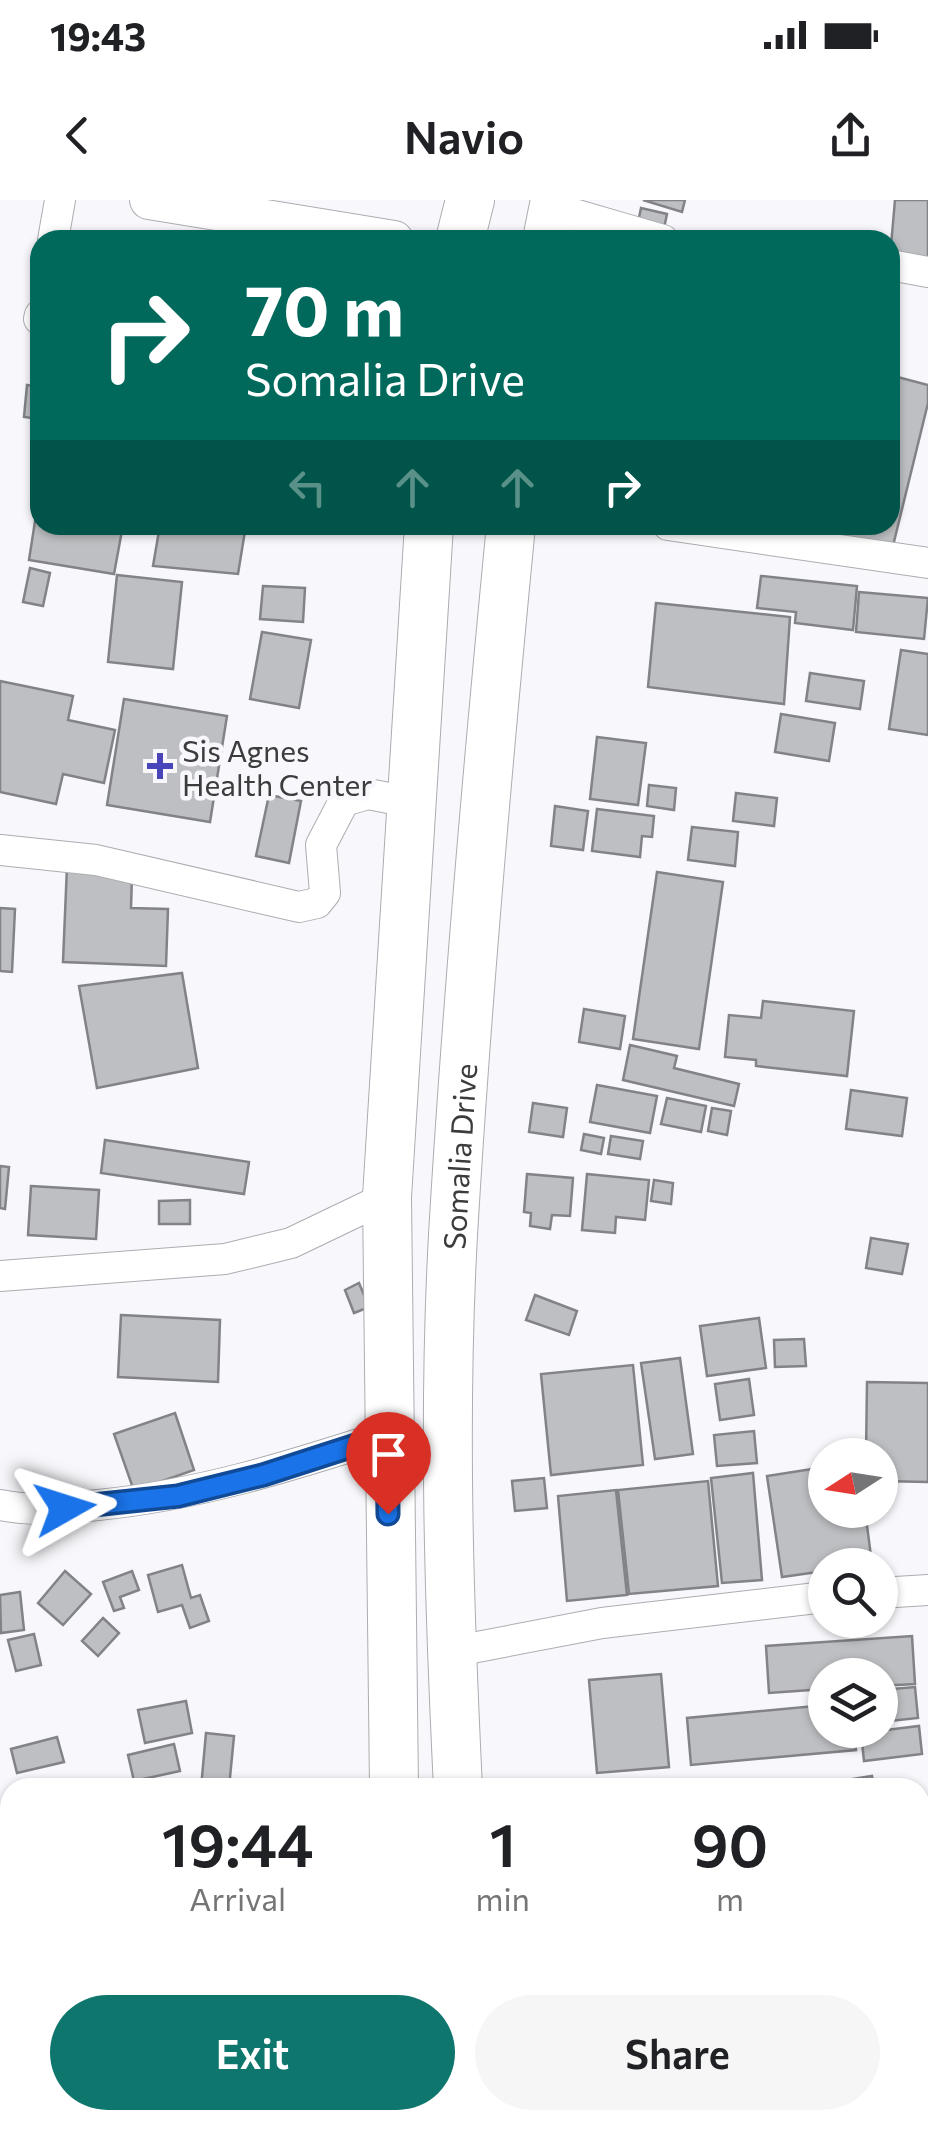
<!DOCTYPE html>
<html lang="en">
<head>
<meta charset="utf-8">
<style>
	:root { --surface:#fff; --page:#f6f6f6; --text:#202124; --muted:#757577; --accent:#0f766e }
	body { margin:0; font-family:Commissioner,sans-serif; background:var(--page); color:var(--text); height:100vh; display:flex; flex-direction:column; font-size:38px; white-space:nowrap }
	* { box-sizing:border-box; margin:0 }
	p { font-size:32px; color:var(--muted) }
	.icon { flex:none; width:55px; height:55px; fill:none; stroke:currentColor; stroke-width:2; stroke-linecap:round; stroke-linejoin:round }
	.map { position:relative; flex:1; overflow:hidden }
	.panel { position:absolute; left:0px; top:1578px; width:930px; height:352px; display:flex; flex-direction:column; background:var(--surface); border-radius:30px 30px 0 0; box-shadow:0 2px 8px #0004 }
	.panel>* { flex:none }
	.banner { position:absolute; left:30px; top:30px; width:870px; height:305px; border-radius:30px; box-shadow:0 2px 8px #0004; background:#00695c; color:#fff; overflow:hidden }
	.needle { width:65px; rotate:258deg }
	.buttons { position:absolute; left:808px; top:1238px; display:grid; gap:20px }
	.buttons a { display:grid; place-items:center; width:90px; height:90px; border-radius:50%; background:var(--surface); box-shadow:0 2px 8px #0004; font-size:50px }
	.pin { position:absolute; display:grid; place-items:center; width:85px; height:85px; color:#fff; margin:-102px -42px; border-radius:50% 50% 50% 0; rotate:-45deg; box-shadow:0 0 10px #0007 }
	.pin .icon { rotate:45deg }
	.me { position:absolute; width:110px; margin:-55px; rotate:84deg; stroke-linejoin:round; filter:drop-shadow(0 0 8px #0008) }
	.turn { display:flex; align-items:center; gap:35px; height:210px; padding:0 50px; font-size:45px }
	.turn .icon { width:130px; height:130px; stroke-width:2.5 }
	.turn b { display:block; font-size:70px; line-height:85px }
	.lanes { display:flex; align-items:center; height:95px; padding:0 50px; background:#0003; justify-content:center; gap:50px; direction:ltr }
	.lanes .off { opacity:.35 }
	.eta { display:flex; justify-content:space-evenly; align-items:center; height:170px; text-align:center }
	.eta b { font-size:60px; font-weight:600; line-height:70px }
	.cta { display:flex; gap:20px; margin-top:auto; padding:20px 50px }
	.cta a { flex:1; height:115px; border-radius:60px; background:var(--accent); color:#fff; font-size:40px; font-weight:600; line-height:115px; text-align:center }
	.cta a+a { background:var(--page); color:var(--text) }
	.status { display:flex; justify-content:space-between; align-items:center; height:70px; padding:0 50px; background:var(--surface); direction:ltr }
	.status svg { height:28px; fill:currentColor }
	header { display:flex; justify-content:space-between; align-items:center; height:130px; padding:0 50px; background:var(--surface); font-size:45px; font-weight:600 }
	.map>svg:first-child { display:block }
</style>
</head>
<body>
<div class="status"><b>19:43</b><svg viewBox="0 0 49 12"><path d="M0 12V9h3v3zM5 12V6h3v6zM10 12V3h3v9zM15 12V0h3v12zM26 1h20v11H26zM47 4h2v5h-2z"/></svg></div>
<header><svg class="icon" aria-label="back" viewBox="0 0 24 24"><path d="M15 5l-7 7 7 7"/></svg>Navio<svg class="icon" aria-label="share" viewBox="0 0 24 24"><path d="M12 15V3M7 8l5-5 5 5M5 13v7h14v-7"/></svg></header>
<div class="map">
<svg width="928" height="1929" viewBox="0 0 928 1929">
	<rect width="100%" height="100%" fill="#f8f8fc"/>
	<g fill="#bebfc2" stroke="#828386" stroke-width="2.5">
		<path d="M643,0H685L682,12Z"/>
		<path d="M895,0H928V62L890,57Z"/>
		<path d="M641,8L667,14L663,33L637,27Z"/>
		<path d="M890,175L928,185V203L891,354L828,338L831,325H890Z"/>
		<path d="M27,185L40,187V219L24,217Z"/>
		<path d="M40,289V325H123L114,374L29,360Z"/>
		<path d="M160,325H246L238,374L153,366Z"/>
		<path d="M30,368L50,373L43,406L23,402Z"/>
		<path d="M117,375L182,382L173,469L108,462Z"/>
		<path d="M761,376L857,386L853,430L795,423L796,412L757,408Z"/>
		<path d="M263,386L305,388L303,422L260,419Z"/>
		<path d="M859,392L928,398L924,439L856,432Z"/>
		<path d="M656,403L790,417L784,504L648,487Z"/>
		<path d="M262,432L311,440L299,508L250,499Z"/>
		<path d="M901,450L928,454V535L889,529Z"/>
		<path d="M810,473L864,481L860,509L806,501Z"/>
		<path d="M0,481L73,496L68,520L115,530L104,583L63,574L56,604L0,592Z"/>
		<path d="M124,499L227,516L210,622L107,605Z"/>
		<path d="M781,514L835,523L829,561L775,552Z"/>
		<path d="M597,537L646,543L638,605L590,599Z"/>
		<path d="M649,585L676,588L674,610L647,606Z"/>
		<path d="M736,593L777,598L774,626L733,621Z"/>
		<path d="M269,595L301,601L289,663L256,656Z"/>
		<path d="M555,606L588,611L583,650L551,646Z"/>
		<path d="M597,609L654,616L652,637L642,636L640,657L592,651Z"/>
		<path d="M692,627L738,632L735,666L688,660Z"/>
		<path d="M67,666L132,676L131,708L168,709L166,766L63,762Z"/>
		<path d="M657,672L723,682L699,849L633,839Z"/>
		<path d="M0,708L15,709L12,772L0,771Z"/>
		<path d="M182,773L198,868L97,888L79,786Z"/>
		<path d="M763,801L854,811L847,876L756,866V860L725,857L729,815L761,818Z"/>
		<path d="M584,809L625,816L620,849L579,842Z"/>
		<path d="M630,845L677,856L674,868L739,884L734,906L623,880Z"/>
		<path d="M597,885L657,896L650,933L590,922Z"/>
		<path d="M851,890L907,898L902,936L846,929Z"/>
		<path d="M667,898L706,906L701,932L661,924Z"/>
		<path d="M533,903L567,908L563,937L529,932Z"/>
		<path d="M712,908L731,911L727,935L708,931Z"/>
		<path d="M584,934L604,938L601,954L581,950Z"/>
		<path d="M611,936L643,941L640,959L608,954Z"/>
		<path d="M105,940L249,962L244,994L101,973Z"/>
		<path d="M0,966L9,967L5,1009L0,1008Z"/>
		<path d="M527,974L573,978L570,1016L552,1015L550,1029L530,1026L531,1013L524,1012Z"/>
		<path d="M587,974L649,980L645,1020L616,1017L615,1033L582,1030Z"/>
		<path d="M654,980L673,983L671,1004L651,1001Z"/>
		<path d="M31,986L99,990L96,1039L28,1035Z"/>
		<path d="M190,1000V1024H159V1001Z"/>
		<path d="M871,1038L908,1044L902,1074L866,1068Z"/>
		<path d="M359,1083L369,1107L354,1113L345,1090Z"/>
		<path d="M535,1095L577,1111L569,1135L526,1120Z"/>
		<path d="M121,1115L220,1120L218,1182L118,1177Z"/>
		<path d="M759,1118L766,1168L707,1176L700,1126Z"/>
		<path d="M804,1139L806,1166L775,1167L774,1140Z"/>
		<path d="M680,1158L693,1254L655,1259L641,1163Z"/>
		<path d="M633,1165L643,1265L551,1275L541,1174Z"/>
		<path d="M749,1179L754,1215L720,1220L715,1184Z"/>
		<path d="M867,1182L928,1183V1282L880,1281V1255H866Z"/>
		<path d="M175,1213L194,1270L134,1291L114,1234Z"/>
		<path d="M754,1231L757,1263L717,1266L714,1235Z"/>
		<path d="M825,1267V1310H865L872,1364L825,1365V1371L782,1377L767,1276Z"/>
		<path d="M753,1273L762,1380L722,1383L711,1278Z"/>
		<path d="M544,1278L547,1308L515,1311L512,1281Z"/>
		<path d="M708,1281L718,1386L629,1394L618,1290Z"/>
		<path d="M616,1290L627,1395L567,1401L558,1296Z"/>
		<path d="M182,1365L191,1398L200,1395L209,1421L190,1428L182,1405L158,1412L148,1375Z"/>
		<path d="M65,1371L91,1394L63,1425L38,1403Z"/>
		<path d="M132,1371L139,1390L120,1397L124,1408L114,1411L103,1382Z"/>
		<path d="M20,1392L24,1430L1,1433L0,1395Z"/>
		<path d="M103,1418L119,1433L98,1456L82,1441Z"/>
		<path d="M34,1434L41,1465L16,1471L8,1440Z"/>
		<path d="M912,1436L915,1484L880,1486V1475H825V1489L769,1493L766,1446Z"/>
		<path d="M661,1474L669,1567L597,1573L589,1480Z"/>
		<path d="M915,1487L918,1518L880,1522V1490Z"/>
		<path d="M186,1501L192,1533L145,1543L138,1510Z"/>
		<path d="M825,1505V1530H854L856,1550L691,1565L687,1518Z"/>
		<path d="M919,1526L922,1554L864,1561L861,1533Z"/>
		<path d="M206,1533L234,1536L229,1588H201Z"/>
		<path d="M57,1537L64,1562L17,1573L11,1549Z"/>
		<path d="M174,1544L180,1571L134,1581L128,1555Z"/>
		<path d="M872,1576L874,1588H795Z"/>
		<path d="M10,1727V1809L0,1810V1728Z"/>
		<path d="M10,1810V1870L0,1871V1811Z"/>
		<path d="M920,1833H928V1929H921Z"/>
		<path d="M46,1920H99L101,1929H19L18,1925Z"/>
		<path d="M100,1920H203L205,1929H102Z"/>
		<path d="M210,1920H281L282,1929H211Z"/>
		<path d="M583,1920H671L672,1929H584Z"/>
		<path d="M779,1920H899V1929H780Z"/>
	</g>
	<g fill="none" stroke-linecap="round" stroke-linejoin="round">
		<g stroke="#acadb0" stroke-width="32">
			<g id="minor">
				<path d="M553,8L663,40"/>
				<path d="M53,40L60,0"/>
				<path d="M890,65L928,72"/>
				<path d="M39,119L40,115"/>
				<path d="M668,325L928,363"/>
				<path d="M0,650L96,660L299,707L317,703L325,693L321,645L344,601L368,594L409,602"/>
				<path d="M0,1076L225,1059L291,1043L387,997"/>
				<path d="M0,1305C34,1312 64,1308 98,1305C199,1295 291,1266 387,1235"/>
				<path d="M880,1393L928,1390"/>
				<path d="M451,1452L602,1423L825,1397"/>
			</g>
		</g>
		<g stroke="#acadb0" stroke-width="40">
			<path id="tertiary" d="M149,0L394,40"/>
		</g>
		<g stroke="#acadb0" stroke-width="50">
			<g id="primary">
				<path d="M460,40L470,0"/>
				<path d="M547,40L555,0"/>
				<path d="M394,1588L387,997L429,325"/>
				<path id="s1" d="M458,1588C449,1404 443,1218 453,1035C467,798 488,561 511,325"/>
				<path d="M409,1920V1929"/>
				<path d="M481,1920V1929"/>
			</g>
		</g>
		<use href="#minor" stroke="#fff" stroke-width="30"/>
		<use href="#tertiary" stroke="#fff" stroke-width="38"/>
		<use href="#primary" stroke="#fff" stroke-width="48"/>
	</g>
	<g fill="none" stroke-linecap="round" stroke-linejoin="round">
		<g stroke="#114b97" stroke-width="25">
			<path id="route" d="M65,1308L178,1296L263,1275L387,1235L388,1314"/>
		</g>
		<use href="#route" stroke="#1a73e8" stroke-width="18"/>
	</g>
	<path fill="#4845bb" stroke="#f8f8fc" stroke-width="4" d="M155 551h10v10h10v10h-10v10h-10v-10h-10v-10h10z"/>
	<g text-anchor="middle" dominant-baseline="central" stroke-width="9" stroke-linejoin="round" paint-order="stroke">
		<g font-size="30" fill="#3b3c3d" stroke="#f8f8fc" text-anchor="start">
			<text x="182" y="549">Sis Agnes<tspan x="182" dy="34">Health Center</tspan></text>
		</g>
		<g font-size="30" fill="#3b3c3d" stroke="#f8f8fc">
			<text stroke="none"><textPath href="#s1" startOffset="632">Somalia Drive</textPath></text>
		</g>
	</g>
</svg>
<div class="buttons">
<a><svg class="needle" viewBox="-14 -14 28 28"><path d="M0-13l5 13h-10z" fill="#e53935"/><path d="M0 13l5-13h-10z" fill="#757577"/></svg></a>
<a><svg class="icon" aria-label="search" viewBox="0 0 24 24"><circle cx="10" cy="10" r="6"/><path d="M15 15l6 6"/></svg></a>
<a><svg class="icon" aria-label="layers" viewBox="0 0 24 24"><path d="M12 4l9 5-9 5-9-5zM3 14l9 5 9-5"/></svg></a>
</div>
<div class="pin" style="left:388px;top:1314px;background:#d93025"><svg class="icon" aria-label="arrive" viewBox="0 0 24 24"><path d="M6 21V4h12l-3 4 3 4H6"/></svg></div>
<svg class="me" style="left:65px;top:1308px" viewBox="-20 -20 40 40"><path d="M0-17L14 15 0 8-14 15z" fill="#1a73e8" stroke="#fff" stroke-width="4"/></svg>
<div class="banner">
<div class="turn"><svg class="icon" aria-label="right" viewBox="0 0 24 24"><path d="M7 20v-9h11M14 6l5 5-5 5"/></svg><div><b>70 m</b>Somalia Drive</div></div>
<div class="lanes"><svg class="icon off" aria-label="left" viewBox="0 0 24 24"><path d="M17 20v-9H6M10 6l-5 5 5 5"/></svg><svg class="icon off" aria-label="ahead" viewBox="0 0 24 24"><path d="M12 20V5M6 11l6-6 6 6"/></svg><svg class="icon off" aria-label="ahead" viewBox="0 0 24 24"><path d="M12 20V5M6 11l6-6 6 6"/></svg><svg class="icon" aria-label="right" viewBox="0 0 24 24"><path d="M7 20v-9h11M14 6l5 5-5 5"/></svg></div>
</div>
<section class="panel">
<div class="eta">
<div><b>19:44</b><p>Arrival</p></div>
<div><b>1</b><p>min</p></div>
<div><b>90</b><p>m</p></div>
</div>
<div class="cta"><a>Exit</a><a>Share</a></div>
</section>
</div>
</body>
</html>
